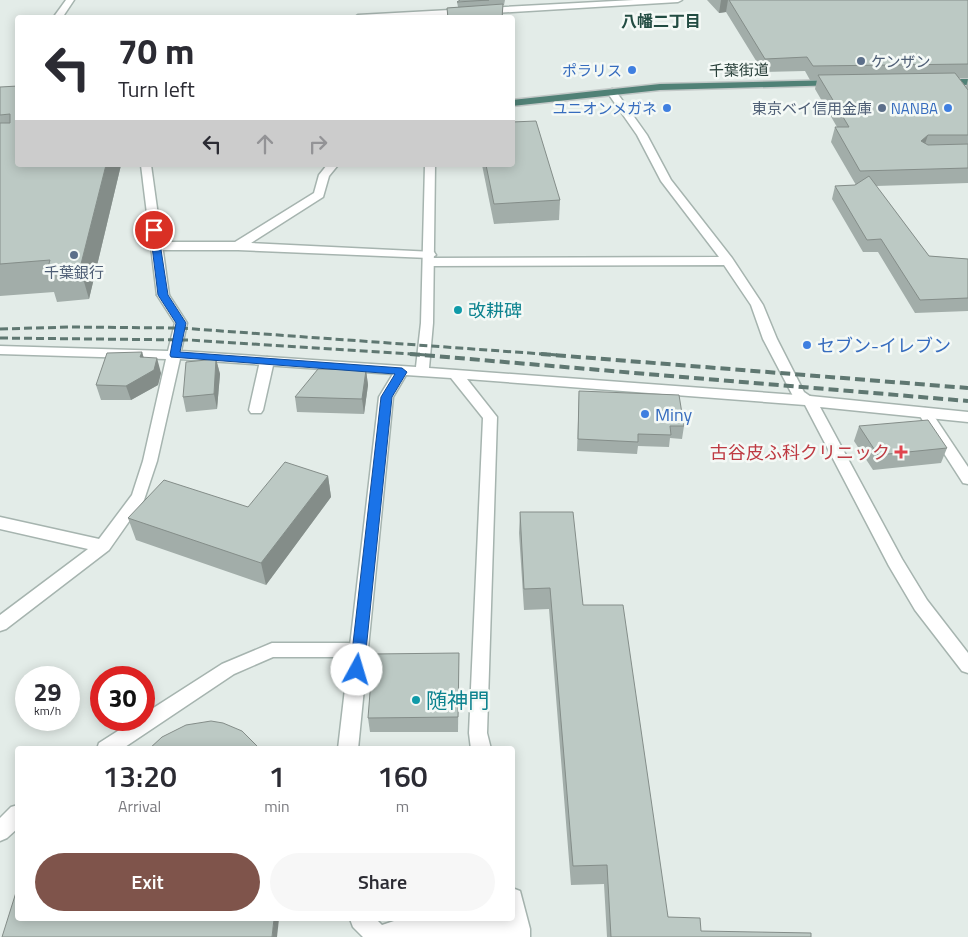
<!DOCTYPE html>
<html lang="en">
<head>
<meta charset="utf-8">
<style>
	:root { --surface:#fff; --page:#f7f7f7; --text:#2b2b33; --muted:#7c7c81; --accent:#7f544b }
	body { margin:0; font-family:"Titillium Web","Noto Sans JP",sans-serif; background:var(--page); color:var(--text); height:100vh; display:flex; flex-direction:column; font-size:19px; white-space:nowrap }
	* { box-sizing:border-box; margin:0 }
	p { font-size:16px; color:var(--muted) }
	.icon { flex:none; width:28px; height:28px; fill:none; stroke:currentColor; stroke-width:2; stroke-linecap:round; stroke-linejoin:round }
	.map { position:relative; flex:1; overflow:hidden }
	.side { position:absolute; left:15px; top:746px; width:500px; height:175px; display:flex; flex-direction:column; background:var(--surface); border-radius:5px; box-shadow:0 2px 12px #0003 }
	.side>* { flex:none }
	.banner { position:absolute; left:15px; top:15px; width:500px; height:152px; border-radius:5px; box-shadow:0 2px 12px #0003; background:#fff; color:var(--text); overflow:hidden }
	.speed { position:absolute; left:15px; top:666px; display:flex; gap:10px; font-size:25px; font-weight:700; text-align:center }
	.speed>* { display:grid; place-content:center; width:65px; height:65px; border-radius:50%; background:var(--surface); box-shadow:0 2px 12px #0003; line-height:1 }
	.speed small { font-size:12px; font-weight:400 }
	.speed .limit { border:8px solid #d22; background:#fff; color:#111 }
	.pin { position:absolute; display:grid; place-items:center; width:42px; height:42px; color:#fff; margin:-21px; border:2px solid #fff; border-radius:50%; box-shadow:0 1px 5px #0007 }
	.me { position:absolute; width:55px; margin:-28px; rotate:6deg; stroke-linejoin:round; filter:drop-shadow(0 0 4px #0008) }
	.turn { display:flex; align-items:center; gap:18px; height:105px; padding:0 20px; font-size:22px }
	.turn .icon { width:65px; height:65px; stroke-width:2.5 }
	.turn b { display:block; font-size:35px; line-height:42px }
	.lanes { display:flex; align-items:center; height:48px; padding:0 20px; background:#0003; justify-content:center; gap:25px; direction:ltr }
	.lanes .off { opacity:.35 }
	.eta { display:flex; justify-content:space-evenly; align-items:center; height:85px; text-align:center }
	.eta b { font-size:30px; font-weight:600; line-height:35px }
	.cta { display:flex; gap:10px; margin-top:auto; padding:10px 20px }
	.cta a { flex:1; height:58px; border-radius:30px; background:var(--accent); color:#fff; font-size:20px; font-weight:600; line-height:58px; text-align:center }
	.cta a+a { background:var(--page); color:var(--text) }
	.map>svg:first-child { display:block }
</style>
</head>
<body>
<div class="map">
<svg width="968" height="937" viewBox="0 0 968 937">
	<rect width="100%" height="100%" fill="#e3ece8"/>
	<g fill="none" stroke-linecap="round" stroke-linejoin="round">
		<g stroke="#a6b4af" stroke-width="3">
			<g id="service">
				<path d="M612,89L615,90L647,135L671,180L732,258L763,305L777,339L804,392L817,401L815,404H805L794,398L763,339L751,305L724,265L429,266L423,262L429,258L238,250H156L150,246L156,242H235L314,193L319,175L327,165H338L329,176L323,197L251,243L434,252L436,255L431,258L719,257L661,181L637,135L607,92Z"/>
				<path d="M267,357L274,361L263,410L261,413H251L249,410L260,361Z"/>
				<path d="M925,408L930,410L968,467V484L963,483L918,413L920,410Z"/>
				<path d="M272,643H359L365,645L368,650L365,655L359,657H273L234,674L122,749H97L99,743L135,720H144V714L222,664Z"/>
				<path d="M18,805V828L7,838L0,841V818L11,807Z"/>
			</g>
		</g>
		<g stroke="#a6b4af" stroke-width="3">
			<g id="minor">
				<path d="M66,0H74L62,18H53Z"/>
				<path d="M634,0H682L678,2L411,18H354L358,15Z"/>
				<path d="M425,165H435L433,323L429,368L810,396L968,412V422L820,407L902,559L927,600L968,653V673L962,671L915,610L889,566L805,405L467,379L497,417L487,733L491,749H471L469,733L483,418L451,378L406,375L393,397L358,749H338L379,397L393,374L180,359L157,461L144,500L109,550L6,629L0,631V615L88,549L0,529V517L99,539L132,495L143,461L166,359L0,354V346L168,351L175,323L157,295L163,291L167,292L187,323L181,351L416,367L421,323Z"/>
				<path d="M512,888L520,891L530,929V937H363L353,927L350,919H376L382,925L400,919H512Z"/>
			</g>
		</g>
		<g stroke="#a6b4af" stroke-width="3">
			<path id="tertiary" d="M141,165H151L169,295L163,299L157,295Z"/>
		</g>
		<g stroke="#c2c8c7" stroke-width="3">
			<g id="trunk">
				<path d="M942,79H968V85L939,84V80Z"/>
				<path d="M837,80L842,83L840,85L660,90L512,106V100L660,84Z"/>
			</g>
		</g>
		<use href="#service" fill="#fff" fill-rule="evenodd"/>
		<use href="#minor" fill="#fff" fill-rule="evenodd"/>
		<use href="#tertiary" fill="#fff" fill-rule="evenodd"/>
		<use href="#trunk" fill="#508176" fill-rule="evenodd"/>
		<g stroke="#5f7771" stroke-width="3" stroke-dasharray="8 4" stroke-linecap="butt">
			<path d="M0,329L70,327L180,328L557,355"/>
			<path d="M0,338L190,340L426,355"/>
		</g>
		<g stroke="#5f7771" stroke-width="4" stroke-dasharray="10 5" stroke-linecap="butt">
			<path d="M410,354L968,401"/>
			<path d="M541,354L968,388"/>
		</g>
	</g>
	<g fill="#a2ada9">
		<path d="M460,0H505L504,5H503V18H447V8L458,7L457,2Z"/>
		<path d="M707,0H968V78H959L966,87L968,79V183L876,186L929,256L968,259V311L915,313L878,252H863L832,199L835,186L856,185L831,142L835,127H837L815,89L817,80H810L805,71L763,72L726,12L719,13Z"/>
		<path d="M0,87L121,165L89,299L57,302L54,292L0,296Z"/>
		<path d="M482,165H512L560,200L559,220L494,224Z"/>
		<path d="M142,352L144,358L161,373L158,385L131,400H101L96,385Z"/>
		<path d="M216,359L220,374L217,409L186,412L183,397Z"/>
		<path d="M366,370L368,385L364,414L297,412L295,397Z"/>
		<path d="M579,391L684,426L682,439L670,438L669,447L638,446L637,454L577,451Z"/>
		<path d="M859,426L947,448L941,463L873,470L854,441Z"/>
		<path d="M328,476L331,497L266,585L136,540L128,518L248,507Z"/>
		<path d="M520,512L583,605L668,917L701,931L811,937H607L604,884L571,885L549,609L524,610L519,533Z"/>
		<path d="M459,653L458,732H370L368,718Z"/>
	</g>
	<g fill="#848d89">
		<path d="M721,0H728L726,12L719,13Z"/>
		<path d="M928,135L923,150L921,141Z"/>
		<path d="M106,165H121L89,299L80,268Z"/>
		<path d="M142,352L146,367L140,357Z"/>
		<path d="M157,358L161,373L158,385L131,400L126,386Z"/>
		<path d="M216,359L220,374L217,409L214,394Z"/>
		<path d="M366,370L368,385L364,414L362,399Z"/>
		<path d="M328,476L331,497L266,585L261,563Z"/>
		<path d="M274,919H279L277,937H272Z"/>
	</g>
	<g fill="#bcc9c4" stroke="#848d89">
		<path d="M460,0H489L457,2Z"/>
		<path d="M729,0H968V64L813,66L807,57L765,59Z"/>
		<path d="M503,4L502,18H448L447,8Z"/>
		<path d="M955,73L968,90V135H928L921,141L928,145L968,144V168L860,171L835,127H849L818,75Z"/>
		<path d="M18,86V165H106L80,268L47,271L50,260L0,264V123H10V114L0,115V87Z"/>
		<path d="M536,121L560,200L494,204L486,165H512V122Z"/>
		<path d="M869,176L929,256L968,259V298L920,300L881,239L867,240L835,186L855,185Z"/>
		<path d="M142,352L140,357L157,358L154,370L126,386L96,385L107,353Z"/>
		<path d="M216,359L214,394L183,397L186,362Z"/>
		<path d="M318,369L366,370L362,399L295,397Z"/>
		<path d="M579,391L679,395L684,426H670L671,435L638,434V442L578,439Z"/>
		<path d="M928,420L947,448L878,455L859,426Z"/>
		<path d="M285,462L328,476L261,563L128,518L164,480L248,507Z"/>
		<path d="M520,512H573L583,605H623L668,917L700,918L701,931L811,933V937H611L607,865L573,866L550,588L524,589Z"/>
		<path d="M459,653L458,717L368,718L373,654Z"/>
		<path d="M211,721L223,723L242,731L260,749H149L162,737L186,725Z"/>
		<path d="M18,886V919H274L272,937H2Z"/>
	</g>
	<path fill="#1a73e8" stroke="#114b97" d="M154,227L158,230L168,295L186,323L180,352L402,368L407,372L392,397L364,670L362,674L357,676L352,674L350,670L381,397L395,374L171,357L170,355L176,323L158,295L150,230Z"/>
	<g fill="#5c6f8a" stroke="#f4f9f6" stroke-width="2">
		<circle cx="861" cy="61" r="5"/>
		<circle cx="882" cy="108" r="5"/>
		<circle cx="74" cy="255" r="5"/>
	</g>
	<g fill="#3f7fe0" stroke="#f4f9f6" stroke-width="2">
		<circle cx="632" cy="70" r="5"/>
		<circle cx="667" cy="108" r="5"/>
		<circle cx="948" cy="108" r="5"/>
		<circle cx="807" cy="345" r="5"/>
		<circle cx="645" cy="414" r="5"/>
	</g>
	<g fill="#0f9aa8" stroke="#f4f9f6" stroke-width="2">
		<circle cx="458" cy="310" r="5"/>
		<circle cx="416" cy="700" r="5"/>
	</g>
	<path fill="#e0444e" stroke="#f4f9f6" stroke-width="2" d="M898.5 444.5h5v5h5v5h-5v5h-5v-5h-5v-5h5z"/>
	<g text-anchor="middle" dominant-baseline="central" stroke-width="5" stroke-linejoin="round" paint-order="stroke">
		<g font-size="15" fill="#4e5e75" stroke="#f4f9f6" text-anchor="start">
			<text x="871" y="61">ケンザン</text>
			<text x="872" y="108" text-anchor="end">東京ベイ信用金庫</text>
			<text x="74" y="272" text-anchor="middle">千葉銀行</text>
		</g>
		<g font-size="15" fill="#366cbe" stroke="#f4f9f6" text-anchor="end">
			<text x="622" y="70">ポラリス</text>
			<text x="657" y="108">ユニオンメガネ</text>
			<text x="938" y="108">NANBA</text>
		</g>
		<g font-size="15" fill="#253c36" stroke="#f4f9f6">
			<text transform="translate(739 70) rotate(-1)">千葉街道</text>
		</g>
		<g font-size="16" font-weight="bold" fill="#224c42" stroke="#f4f9f6">
			<text x="661" y="21">八幡二丁目</text>
		</g>
		<g font-size="18" fill="#0d838f" stroke="#f4f9f6" text-anchor="start">
			<text x="468" y="310">改耕碑</text>
		</g>
		<g font-size="18" fill="#366cbe" stroke="#f4f9f6" text-anchor="start">
			<text x="817" y="345">セブン-イレブン</text>
			<text x="655" y="414">Miny</text>
		</g>
		<g font-size="18" fill="#be3a42" stroke="#f4f9f6" text-anchor="end">
			<text x="890" y="452">古谷皮ふ科クリニック</text>
		</g>
		<g font-size="21" fill="#0d838f" stroke="#f4f9f6" text-anchor="start">
			<text x="426" y="700">随神門</text>
		</g>
	</g>
</svg>
<div class="speed"><div>29<small>km/h</small></div><div class="limit">30</div></div>
<div class="pin" style="left:154px;top:230px;background:#d93025"><svg class="icon" aria-label="arrive" viewBox="0 0 24 24"><path d="M6 21V4h12l-3 4 3 4H6"/></svg></div>
<svg class="me" style="left:357px;top:670px" viewBox="-20 -20 40 40"><circle r="19" fill="#fff"/><path d="M0-13L10 11 0 6-10 11z" fill="#1a73e8"/></svg>
<div class="banner">
<div class="turn"><svg class="icon" aria-label="left" viewBox="0 0 24 24"><path d="M17 20v-9H6M10 6l-5 5 5 5"/></svg><div><b>70 m</b>Turn left</div></div>
<div class="lanes"><svg class="icon" aria-label="left" viewBox="0 0 24 24"><path d="M17 20v-9H6M10 6l-5 5 5 5"/></svg><svg class="icon off" aria-label="ahead" viewBox="0 0 24 24"><path d="M12 20V5M6 11l6-6 6 6"/></svg><svg class="icon off" aria-label="right" viewBox="0 0 24 24"><path d="M7 20v-9h11M14 6l5 5-5 5"/></svg></div>
</div>
<section class="side">
<div class="eta">
<div><b>13:20</b><p>Arrival</p></div>
<div><b>1</b><p>min</p></div>
<div><b>160</b><p>m</p></div>
</div>
<div class="cta"><a>Exit</a><a>Share</a></div>
</section>
</div>
</body>
</html>
